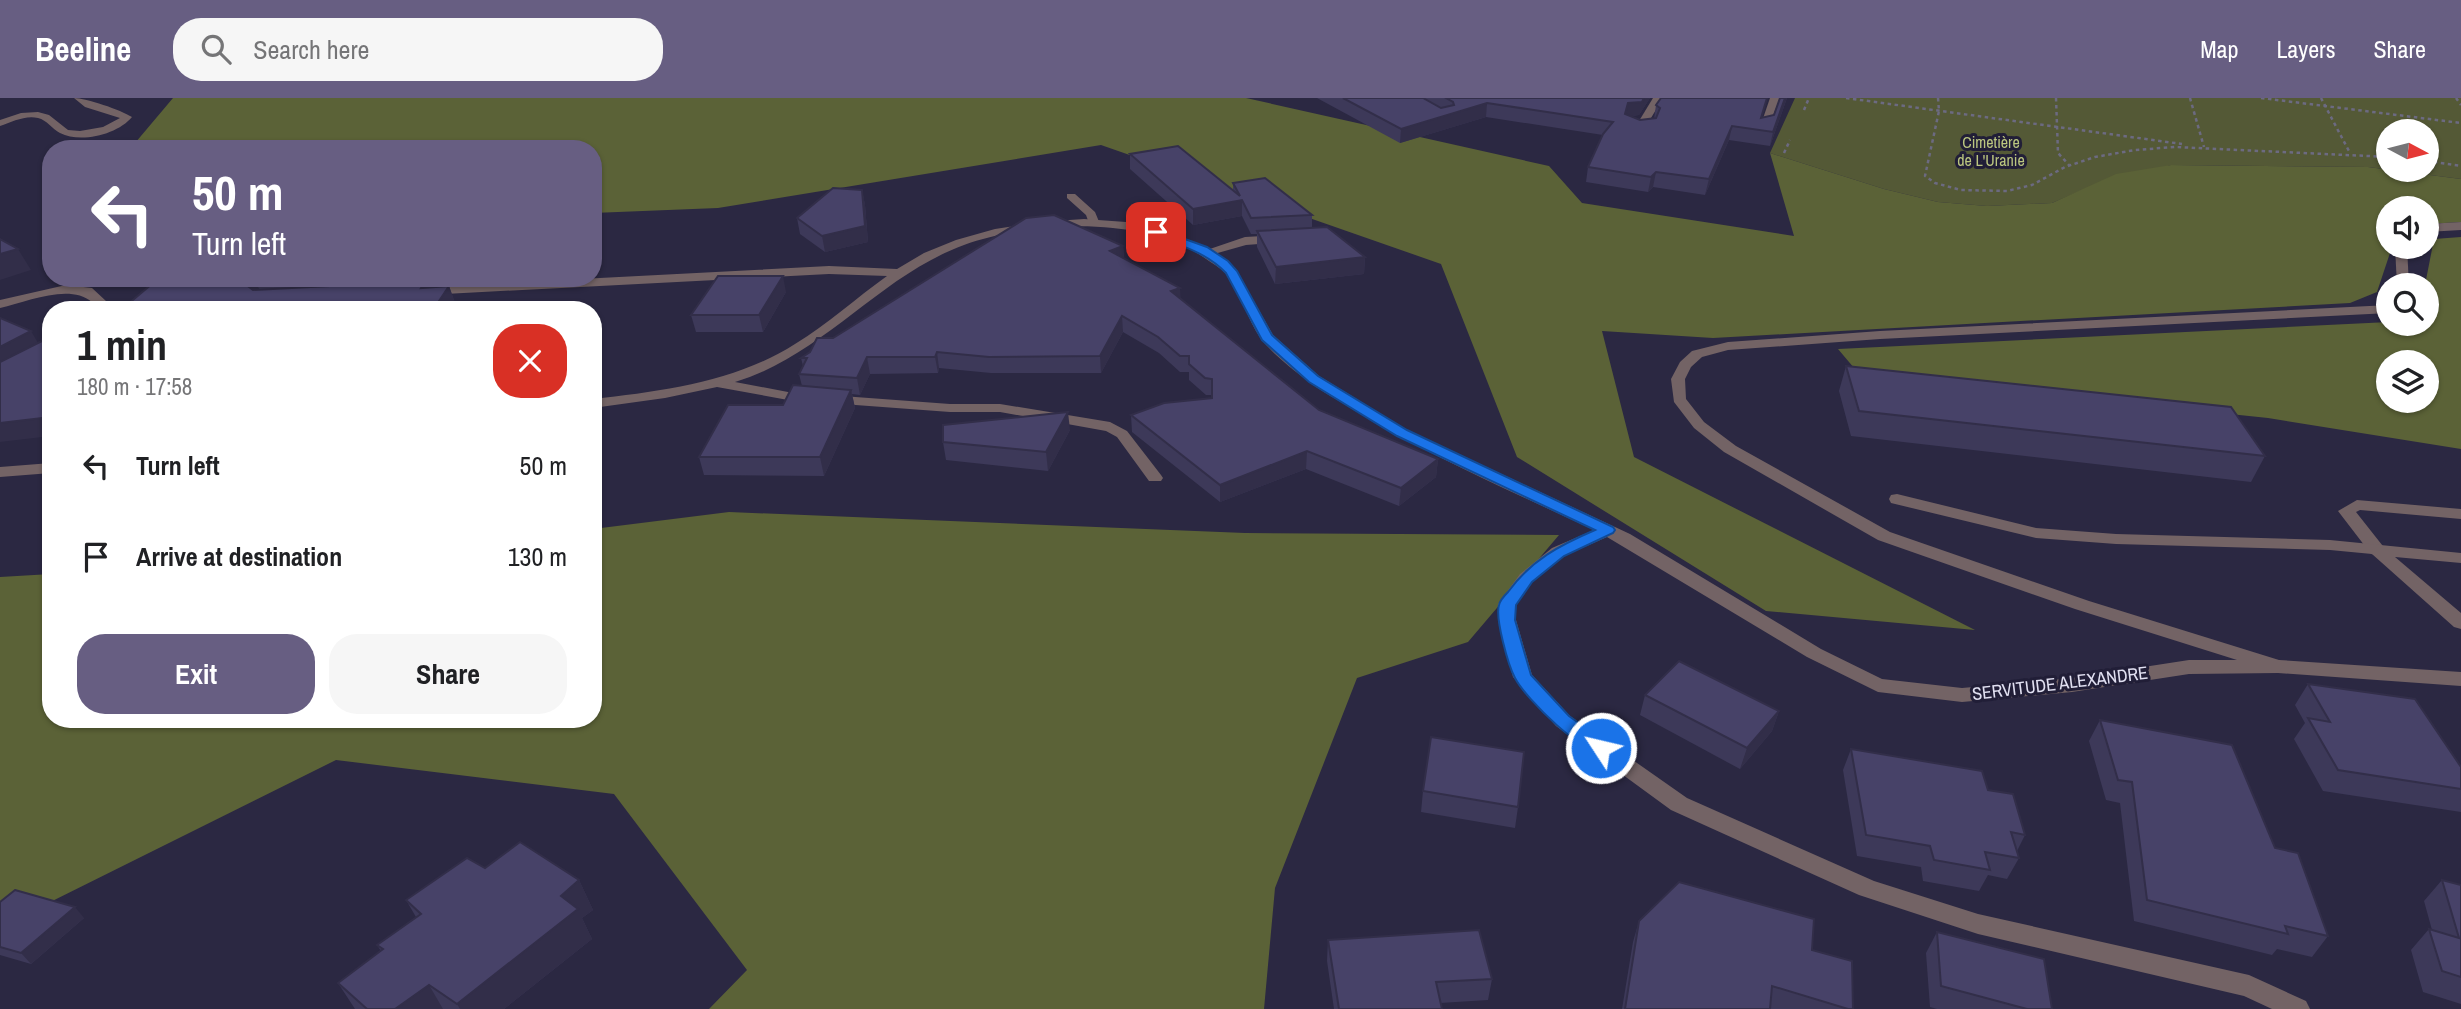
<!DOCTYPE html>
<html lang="en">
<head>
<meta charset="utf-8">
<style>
	:root { --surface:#fff; --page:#f6f6f6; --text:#202124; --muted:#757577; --accent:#675e82 }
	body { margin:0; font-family:"Archivo Narrow",sans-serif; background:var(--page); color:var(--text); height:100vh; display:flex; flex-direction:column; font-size:26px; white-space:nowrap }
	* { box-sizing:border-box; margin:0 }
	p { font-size:23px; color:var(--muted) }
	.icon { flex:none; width:38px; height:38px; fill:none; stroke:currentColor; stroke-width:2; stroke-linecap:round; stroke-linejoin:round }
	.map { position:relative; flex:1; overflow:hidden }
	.details { position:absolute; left:42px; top:203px; width:560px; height:427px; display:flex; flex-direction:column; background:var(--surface); border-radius:28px; box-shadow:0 2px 5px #0004 }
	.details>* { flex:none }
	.top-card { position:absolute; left:42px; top:42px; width:560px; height:147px; border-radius:28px; box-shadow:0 2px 5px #0004; background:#675e82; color:#fff; overflow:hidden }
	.needle { width:46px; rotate:97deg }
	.buttons { position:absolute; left:2376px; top:21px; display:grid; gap:14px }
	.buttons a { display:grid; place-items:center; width:63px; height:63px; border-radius:50%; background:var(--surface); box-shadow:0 2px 5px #0004; font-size:35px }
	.pin { position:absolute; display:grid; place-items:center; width:60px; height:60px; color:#fff; margin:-30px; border-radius:14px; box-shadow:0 4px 10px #0006 }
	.me { position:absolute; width:77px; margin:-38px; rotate:305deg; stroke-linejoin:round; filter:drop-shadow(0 0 5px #0008) }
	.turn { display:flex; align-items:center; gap:24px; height:147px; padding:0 35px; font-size:32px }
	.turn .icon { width:91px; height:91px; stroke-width:2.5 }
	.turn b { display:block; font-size:49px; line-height:60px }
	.round { display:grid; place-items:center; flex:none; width:74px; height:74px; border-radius:28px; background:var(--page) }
	.head { display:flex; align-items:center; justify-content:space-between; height:119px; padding:0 35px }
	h1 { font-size:42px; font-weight:700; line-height:52px }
	.button { display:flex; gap:14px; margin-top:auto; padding:14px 35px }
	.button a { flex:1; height:80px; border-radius:28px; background:var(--accent); color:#fff; font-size:28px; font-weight:700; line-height:80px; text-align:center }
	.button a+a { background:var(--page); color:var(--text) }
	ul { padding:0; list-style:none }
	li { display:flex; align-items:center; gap:21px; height:91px; padding:0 35px }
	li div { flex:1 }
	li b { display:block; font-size:26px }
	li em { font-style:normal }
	header { display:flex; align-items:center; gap:42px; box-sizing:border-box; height:98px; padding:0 35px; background:var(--accent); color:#fff }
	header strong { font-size:33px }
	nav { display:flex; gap:38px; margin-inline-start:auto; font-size:24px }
	.search { width:490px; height:63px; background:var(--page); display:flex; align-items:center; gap:18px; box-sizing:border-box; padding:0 24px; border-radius:28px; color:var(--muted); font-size:26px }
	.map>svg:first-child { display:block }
</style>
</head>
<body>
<header>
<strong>Beeline</strong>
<div class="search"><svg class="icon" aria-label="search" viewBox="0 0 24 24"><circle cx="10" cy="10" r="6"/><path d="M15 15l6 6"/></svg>Search here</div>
<nav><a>Map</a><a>Layers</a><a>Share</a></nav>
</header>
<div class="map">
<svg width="2461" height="911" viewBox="0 0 2461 911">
	<rect width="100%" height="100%" fill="#2b2842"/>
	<path fill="#545936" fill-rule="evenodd" d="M1795,0H2461V81L2368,69L2171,67L2080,93L2052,105L1987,108L1938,104L1884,91L1770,55ZM2389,33H2427V72H2389Z"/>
	<g fill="#5b6237" fill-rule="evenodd">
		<path d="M173,0H1246L1549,68L1582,105L1794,138L1770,55L1884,91L1938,104L1987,108L2052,105L2116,76L2171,67L2368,69L2461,81V124L2427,126V110H2389V149H2392L2377,194L2350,205L1713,240L1602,233L1634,359L1975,532L1766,513L1517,359L1441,166L1101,47L718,110L593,115V51H130Z"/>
		<path d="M2461,139V351L2268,320L1860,277L1838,251L2389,224L2427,226L2425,187L2434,141ZM2389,264H2427V303H2389Z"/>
		<path d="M729,414L1245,435L1559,437L1468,544L1357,580L1275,790L1264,911H709L747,872L614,696L336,662L0,829V479L51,476V621H593V431Z"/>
	</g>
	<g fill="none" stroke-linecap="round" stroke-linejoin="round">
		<g stroke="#6c6a81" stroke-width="2.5" stroke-dasharray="3.5 3.5" stroke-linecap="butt">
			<path d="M1846,0L2182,46"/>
			<path d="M1938,0L1939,13L1925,78L1935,85L1961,92L2007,93L2032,87L2065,69L2095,59L2135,52L2175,49L2389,59"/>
			<path d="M2056,0L2058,55L2069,67"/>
			<path d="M2190,0L2204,49"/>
			<path d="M2261,0L2461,25"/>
			<path d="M2321,0L2350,55"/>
			<path d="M2456,0L2461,7"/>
			<path d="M1804,12L1809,0"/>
			<path d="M1784,55L1790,42"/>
			<path d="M2427,63L2461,68"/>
		</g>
		<g fill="#736365" fill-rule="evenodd">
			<path d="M1653,0H1663L1648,25H1640L1639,23Z"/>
			<path d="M1770,0H1780L1768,30L1759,32Z"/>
			<path d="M1067,96H1075L1095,114L1100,126L1098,128H1090L1086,117L1067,100Z"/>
			<path d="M1279,137L1285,141L1283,144L1246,147L1207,158L1201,154L1245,139Z"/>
			<path d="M2357,402L2461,411V421L2360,412L2356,414L2386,452L2377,457L2371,456L2338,413Z"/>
		</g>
		<g fill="#736365" fill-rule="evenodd">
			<path d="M74,0C86,0 121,12 132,19C118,36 81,46 60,35C52,31 47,22 38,20C25,17 12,24 0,28V22L21,15L38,14L49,17L68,32L80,33L103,29L120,20L85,9Z"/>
			<path d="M1084,121L1126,124L1166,133L1206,149L1235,170L1273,237L1319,278L1407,332L1630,436L1821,551L1882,581L1962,590L2072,580L2189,562H2237L2075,511L1878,442L1724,354L1694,330L1674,304L1671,281L1680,264L1692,253L1728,244L1880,233L2389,207V215L1880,241L1728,252L1702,259L1691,269L1685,281L1686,301L1704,324L1736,348L1890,434L2089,503L2279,562L2461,574V588L2278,575L2189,576L2072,594L1962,604L1878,594L1807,559L1607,439L1564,458L1532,484L1516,506V522L1532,577L1570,618L1687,700L1874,783L1978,816L2249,877L2306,903L2310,911H2272L2244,898L1978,836L1859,797L1671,712L1556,628L1513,579L1498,522V506L1520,476L1552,450L1594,432C1513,394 1429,358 1353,311C1338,302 1322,294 1308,283C1293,272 1273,256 1261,241C1247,221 1241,194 1226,176C1222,171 1215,167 1209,163C1148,117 1034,122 964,147C879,178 824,257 735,284L788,294L950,306H1000L1110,324L1127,333L1161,377L1163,380L1161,383H1149L1117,339L1106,333L1000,314H950L788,302L717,289L665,300L593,310V301C663,293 735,284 795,246C828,226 856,200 887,178L829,176L426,197L420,193L426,189L829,168L897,171L924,155L956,142L995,131L1040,124Z"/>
			<path d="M2461,124V132L2427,134V126Z"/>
			<path d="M2395,149H2407L2409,187H2397Z"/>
			<path d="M66,187L92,190L106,203L102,212H88L92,204C69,185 27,204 0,210V202Z"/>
			<path d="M51,365V375L0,379V369Z"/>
			<path d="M1897,396L2036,430L2116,436L2330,442L2461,455V465L2395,459L2461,515V531L2454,529L2372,456L2330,452L2116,446L2036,440L1891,405L1889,401L1891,397Z"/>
		</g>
	</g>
	<g fill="#3d3959">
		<path d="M1317,0H1650L1639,17L1631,18L1640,22L1654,21L1656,7L1762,20L1774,17L1780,0H1787L1770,48L1729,42L1705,97L1653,89L1648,94L1586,84L1588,69L1603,37L1486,19L1400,45Z"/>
		<path d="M1130,56L1233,93V85L1312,117V130L1365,159L1364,176L1275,186L1257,149V136H1251L1242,118L1193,127L1130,71Z"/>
		<path d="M862,92L865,107L868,144L825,154L800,136L797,120Z"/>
		<path d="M1123,148L1124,160L1181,201L1319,312L1438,361L1436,379L1399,408L1306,371L1220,404L1132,334L1131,317L1212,300V297H1206L1189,282V274H1180L1159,255L1123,234L1101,275H991L939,270L938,275L870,276L860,297L852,296L855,310L824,378L704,377L699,359L783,307L802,288L799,276L803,268L801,260L833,240Z"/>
		<path d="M123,180H441L438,186L426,187L428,190L449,188L455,205L452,210L121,212L152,186L124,183Z"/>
		<path d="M786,194L763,234H696L691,217Z"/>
		<path d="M1846,268L2265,358L2251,384L1851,338L1839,293Z"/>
		<path d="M1070,332L1048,373L946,362L943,344Z"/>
		<path d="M2308,586L2461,669V714L2323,693L2294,641L2305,625L2295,607Z"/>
		<path d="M1645,597L1779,613L1772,633L1740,671L1640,617Z"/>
		<path d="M2100,622L2275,750L2328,838L2312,859L2277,851L2272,857L2134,823L2120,705L2106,702L2089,643Z"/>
		<path d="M1851,651L1988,692L2025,737L2017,753L2019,760L2007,781L1988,777L1979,793L1923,783L1921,769L1857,758L1843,672Z"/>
		<path d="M1423,693L1518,709L1515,730L1421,714Z"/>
		<path d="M485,770L579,782L593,812L582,820L592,841L504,911H355L338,885L381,853L377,847L416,819L406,802Z"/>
		<path d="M2442,782L2461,787V906L2423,894L2411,852L2429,831L2432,832L2424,803Z"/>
		<path d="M0,804L84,820L31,866L0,857Z"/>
		<path d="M1639,823L1812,852L1853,911H1622L1633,844Z"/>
		<path d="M1937,834L2052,911H1937L1930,909L1926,855Z"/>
		<path d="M1328,842L1492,881L1488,902L1440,905L1442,911H1334L1327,863Z"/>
	</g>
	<g fill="#322e49">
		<path d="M1644,0H1650L1639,17L1625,19L1623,30L1628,5Z"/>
		<path d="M1785,0H1787L1770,48L1773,34Z"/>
		<path d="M1487,5L1486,19L1400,45L1401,31Z"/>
		<path d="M1732,28L1729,42L1705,97L1709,81Z"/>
		<path d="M1656,74L1653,89L1648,94L1651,79Z"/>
		<path d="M862,92L865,107L868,144L825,154L822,138Z"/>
		<path d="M1242,102V118L1193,127V111Z"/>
		<path d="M1123,148L1124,163L1110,153Z"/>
		<path d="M18,151L31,172L0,182V156Z"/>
		<path d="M1365,159L1364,176L1275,186L1276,169Z"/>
		<path d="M783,178L786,194L763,234L759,217Z"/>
		<path d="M251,180H254L261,195L252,201L244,185Z"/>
		<path d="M449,188L455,205L451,212H433Z"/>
		<path d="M1180,190L1181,206L1171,193Z"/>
		<path d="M1122,218L1123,234L1101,275L1100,258Z"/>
		<path d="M31,233L41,250L0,272V249Z"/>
		<path d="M937,254L939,270L938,275L935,259Z"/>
		<path d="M867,259L870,276L860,297L857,280Z"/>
		<path d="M851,292L855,310L824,378L820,359Z"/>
		<path d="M1068,314L1070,332L1048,373L1046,354Z"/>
		<path d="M51,319V338L0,344V325Z"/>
		<path d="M595,328L601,346L593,357V330Z"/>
		<path d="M1307,353L1306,371L1220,404V387Z"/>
		<path d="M1438,361L1436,379L1399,408L1401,390Z"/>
		<path d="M1779,613L1772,633L1740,671L1747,650Z"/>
		<path d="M579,782L593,812L582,820L592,841L504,911H460L457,906L561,798Z"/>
		<path d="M75,809L84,820L31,866L21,855Z"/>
		<path d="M429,887L443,911H395Z"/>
	</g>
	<g fill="#474268" stroke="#322e49" stroke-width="2">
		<path d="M1343,0H1423L1441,10L1454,7L1453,4L1446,0H1644L1642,4L1628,5L1625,16L1640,22L1656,20L1660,10L1656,7L1661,0H1767L1761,20L1774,17L1780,0H1785L1773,34L1732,28L1709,81L1656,74L1651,79L1588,69L1603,36L1613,24L1487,5L1401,31Z"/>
		<path d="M1178,48L1240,98L1233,85L1265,80L1312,117L1251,120L1242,102L1193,111L1130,56Z"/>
		<path d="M833,90L862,92L865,128L822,138L797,120Z"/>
		<path d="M1054,117L1123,148L1110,153L1180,190L1171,193L1319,312L1438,361L1401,390L1307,353L1220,387L1131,317L1164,305L1212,300V281L1205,280L1189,266V258H1180L1158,239L1122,218L1100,258L989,259L937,254L935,259H867L857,280L799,276L807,260H801L810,254L817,240H833L1026,120Z"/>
		<path d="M1327,129L1365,159L1276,169L1257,133Z"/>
		<path d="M0,141L18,151L0,156Z"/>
		<path d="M718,178H783L759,217H691Z"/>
		<path d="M159,180H251L244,185L253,192L425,183L421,190L449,188L433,212L490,207L491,212H121Z"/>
		<path d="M0,220L31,233L0,249Z"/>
		<path d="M43,239L51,242V319L0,325V264L42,243Z"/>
		<path d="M1846,268L2231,309L2265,358L1859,313Z"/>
		<path d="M793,287L851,292L820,359H699L728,307H783Z"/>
		<path d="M1068,314L1046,354L943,344V327Z"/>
		<path d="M1679,563L1779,613L1747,650L1645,597Z"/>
		<path d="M2308,586L2415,601L2461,669V691L2338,672L2308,620L2330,624Z"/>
		<path d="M2100,622L2232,647L2275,750L2298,755L2328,838L2285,828L2288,836L2147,802L2132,684L2118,682Z"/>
		<path d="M1431,639L1524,654L1518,709L1423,693Z"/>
		<path d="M1851,651L1982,673L1988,692L2013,696L2025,737L2011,734L2019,760L1985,754L1990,772L1934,762L1930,748L1866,737Z"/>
		<path d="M520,744L579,782L561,798L578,811L457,906L429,887L395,911H367L338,885L383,851L377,847L421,816L406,802L467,760L485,770Z"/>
		<path d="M2442,782L2461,787V879L2442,873L2429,831L2459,840Z"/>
		<path d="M1679,784L1814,821L1812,852L1852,863L1853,911H1848L1772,888L1770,911H1625L1639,823Z"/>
		<path d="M15,792L75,809L21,855L0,849V804Z"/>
		<path d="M1479,832L1492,881L1436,884L1442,911H1339L1328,842Z"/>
		<path d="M1937,834L2044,861L2052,911H2027L1941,888Z"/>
	</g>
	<path fill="#1a73e8" stroke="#114b97" stroke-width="2" d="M1153,132H1160L1207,149L1228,163L1237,173L1272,237L1318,278L1407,332L1613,429L1615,432L1613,435L1564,458L1532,484L1516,507L1515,522L1531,577L1569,618L1608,646L1611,650L1608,655C1587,662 1525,600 1515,580C1508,567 1495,520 1499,507C1500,502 1505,497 1508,494C1531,462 1560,447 1595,432L1397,338L1309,284L1262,242L1226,175C1206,154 1179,147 1153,137Z"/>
	<g text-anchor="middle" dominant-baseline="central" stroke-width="6" stroke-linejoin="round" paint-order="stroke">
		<g font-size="16" fill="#bbc67f" stroke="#211e37">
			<text x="1991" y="44">Cimetière<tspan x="1991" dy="18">de L'Uranie</tspan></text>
		</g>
		<g font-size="18" fill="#e1e0f1" stroke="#211e37">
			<text transform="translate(2060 585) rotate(-7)">SERVITUDE ALEXANDRE</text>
		</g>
	</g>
</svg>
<div class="buttons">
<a><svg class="needle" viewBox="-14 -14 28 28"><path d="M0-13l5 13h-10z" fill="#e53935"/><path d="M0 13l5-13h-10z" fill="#757577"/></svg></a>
<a><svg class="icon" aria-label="sound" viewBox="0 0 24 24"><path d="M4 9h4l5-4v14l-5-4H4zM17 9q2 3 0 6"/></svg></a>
<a><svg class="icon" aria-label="search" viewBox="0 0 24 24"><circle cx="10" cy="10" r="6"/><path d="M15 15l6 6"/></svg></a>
<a><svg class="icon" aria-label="layers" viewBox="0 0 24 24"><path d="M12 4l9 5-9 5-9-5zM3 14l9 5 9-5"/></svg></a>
</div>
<div class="pin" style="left:1156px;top:134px;background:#d93025"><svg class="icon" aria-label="arrive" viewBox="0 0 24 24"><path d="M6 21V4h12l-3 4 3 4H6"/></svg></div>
<svg class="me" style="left:1601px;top:650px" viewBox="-20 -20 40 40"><circle r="17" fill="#1a73e8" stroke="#fff" stroke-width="3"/><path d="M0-11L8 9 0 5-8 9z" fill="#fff"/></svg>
<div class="top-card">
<div class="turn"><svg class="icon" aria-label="left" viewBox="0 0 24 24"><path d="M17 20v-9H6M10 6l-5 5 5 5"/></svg><div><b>50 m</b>Turn left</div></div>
</div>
<section class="details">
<div class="head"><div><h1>1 min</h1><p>180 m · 17:58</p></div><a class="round" style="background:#d93025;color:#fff"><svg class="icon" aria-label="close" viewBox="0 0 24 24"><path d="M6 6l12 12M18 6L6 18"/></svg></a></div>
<ul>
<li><svg class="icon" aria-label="left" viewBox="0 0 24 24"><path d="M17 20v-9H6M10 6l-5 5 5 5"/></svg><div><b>Turn left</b></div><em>50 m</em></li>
<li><svg class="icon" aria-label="arrive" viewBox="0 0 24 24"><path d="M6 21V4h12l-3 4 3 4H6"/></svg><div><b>Arrive at destination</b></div><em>130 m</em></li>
</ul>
<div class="button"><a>Exit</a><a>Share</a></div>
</section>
</div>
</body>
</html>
